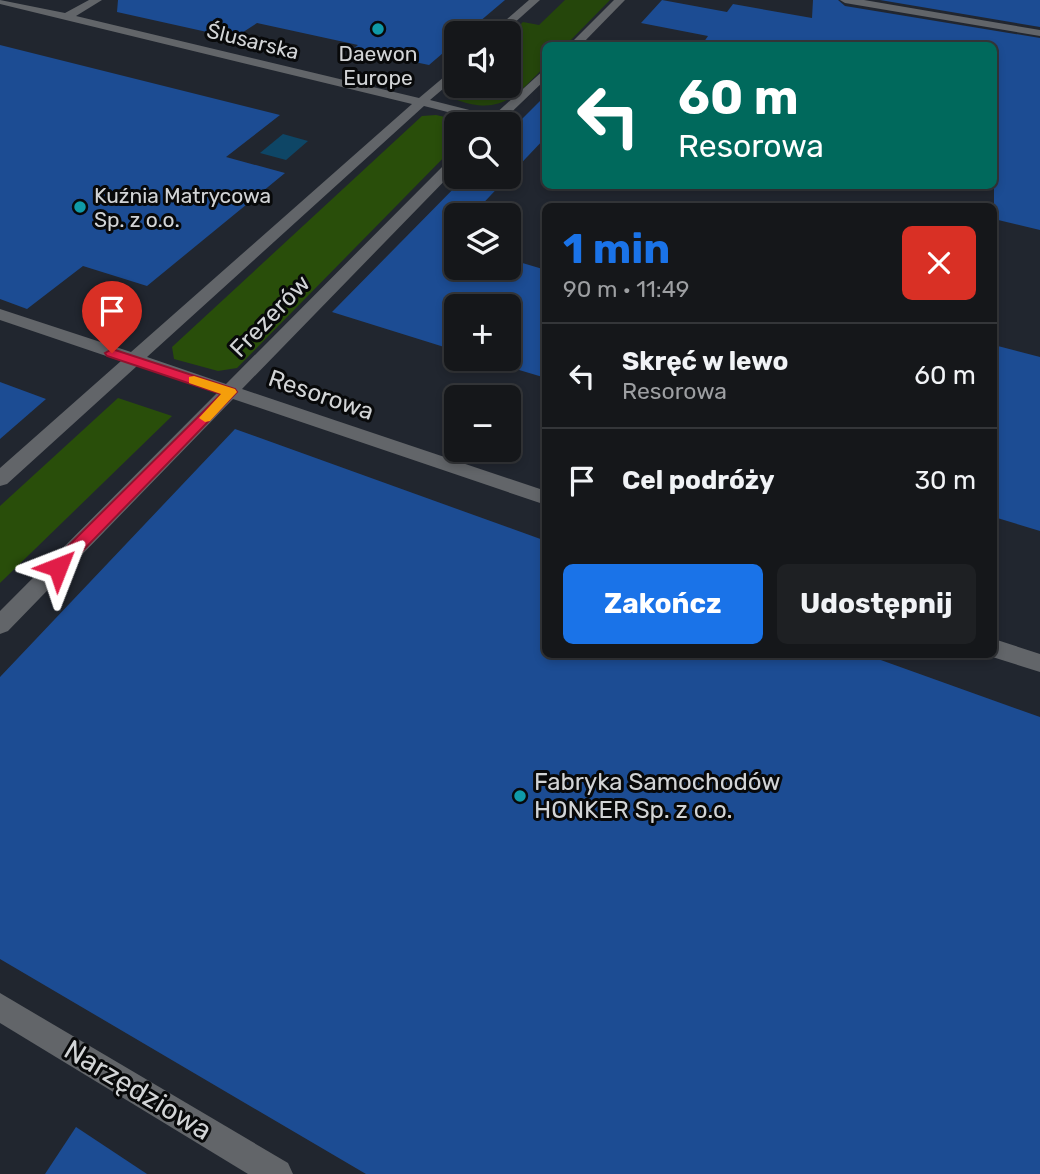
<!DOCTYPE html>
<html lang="pl">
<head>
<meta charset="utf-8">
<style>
	:root { --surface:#15171a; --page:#1e2023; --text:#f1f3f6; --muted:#9d9fa2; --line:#343639; --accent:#1a73e8 }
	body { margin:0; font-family:Rubik,sans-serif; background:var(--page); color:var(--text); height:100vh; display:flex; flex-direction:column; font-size:26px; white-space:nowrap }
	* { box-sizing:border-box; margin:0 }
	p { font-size:23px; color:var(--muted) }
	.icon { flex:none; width:38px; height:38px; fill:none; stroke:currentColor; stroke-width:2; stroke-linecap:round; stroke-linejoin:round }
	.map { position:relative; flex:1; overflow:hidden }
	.side { position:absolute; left:542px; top:203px; width:455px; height:455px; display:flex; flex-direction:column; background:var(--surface); border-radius:10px; box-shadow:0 4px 10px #0003,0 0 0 2px var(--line) }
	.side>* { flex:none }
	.guide { position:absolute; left:542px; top:42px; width:455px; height:147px; border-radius:10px; box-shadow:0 4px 10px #0003,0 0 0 2px var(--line); background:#00695c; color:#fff; overflow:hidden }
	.buttons { position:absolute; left:444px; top:21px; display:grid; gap:14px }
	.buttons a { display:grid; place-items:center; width:77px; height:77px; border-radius:10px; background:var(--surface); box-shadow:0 4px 10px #0003,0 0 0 2px var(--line); font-size:35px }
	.pin { position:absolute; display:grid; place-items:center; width:60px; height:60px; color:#fff; margin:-72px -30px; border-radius:50% 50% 50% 0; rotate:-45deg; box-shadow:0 0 7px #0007 }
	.pin .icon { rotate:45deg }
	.me { position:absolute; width:77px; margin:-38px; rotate:45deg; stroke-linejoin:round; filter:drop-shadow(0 0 5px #0008) }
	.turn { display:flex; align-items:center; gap:24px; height:147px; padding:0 21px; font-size:32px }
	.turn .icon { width:91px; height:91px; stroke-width:2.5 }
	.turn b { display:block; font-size:49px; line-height:60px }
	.round { display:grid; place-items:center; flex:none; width:74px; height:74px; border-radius:10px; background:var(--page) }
	.overview { display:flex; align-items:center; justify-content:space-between; height:119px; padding:0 21px }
	h1 { font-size:42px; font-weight:700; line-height:52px; color:var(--accent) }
	.primary-button { display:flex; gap:14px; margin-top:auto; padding:14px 21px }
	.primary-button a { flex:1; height:80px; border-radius:10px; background:var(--accent); color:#fff; font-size:28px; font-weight:700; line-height:80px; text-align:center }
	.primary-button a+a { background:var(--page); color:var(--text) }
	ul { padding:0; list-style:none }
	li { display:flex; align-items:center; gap:21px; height:105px; padding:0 21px; border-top:2px solid var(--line) }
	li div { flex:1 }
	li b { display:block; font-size:26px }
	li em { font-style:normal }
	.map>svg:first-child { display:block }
</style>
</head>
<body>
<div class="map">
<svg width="1040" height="1174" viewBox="0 0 1040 1174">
	<rect width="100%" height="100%" fill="#1c1f22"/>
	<path fill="#21262f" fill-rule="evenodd" d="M0,0H1040V1174H0ZM457,33H509V86H457ZM546,46H994V186H546ZM457,124H509V177H457ZM546,206H994V654H546ZM457,215H509V268H457ZM457,306H509V359H457ZM457,397H509V450H457Z"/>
	<path fill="#25460b" d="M565,0H610L566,45L546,46V65C517,95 502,116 457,100L453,87L470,91L476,86H509V55L520,45L509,42V35L523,22L539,25Z"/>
	<g fill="#294e0a">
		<path d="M436,115L467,122L457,124V144L237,368L218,371L174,359L172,347L422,116Z"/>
		<path d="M118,398L172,416L0,583V506Z"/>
	</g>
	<path fill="#0e4666" d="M283,134L308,141L286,160L260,153Z"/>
	<g fill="#1c4c93">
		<path d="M118,0H505L466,33H457V41L429,65L353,49L358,45L257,23L234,38L117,12Z"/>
		<path d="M662,0L727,12L733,4L812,18L813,0H838L845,6L1040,38V230L994,219V46H701L708,36L641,23Z"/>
		<path d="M880,0H1040V27Z"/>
		<path d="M0,45L280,115L226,157L285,173L147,286L83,266L27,309L0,299Z"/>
		<path d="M546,95V137L509,176V132Z"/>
		<path d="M465,177H508L472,215H457V232L447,242L457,245V268H509V259L546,270V378L509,367V306H457V351L332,312Z"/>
		<path d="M994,345L1040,357V531L994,517Z"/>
		<path d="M0,382L46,399L0,439Z"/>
		<path d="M235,429L546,541V654H864L1040,717V1174H366L0,959V677Z"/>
		<path d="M76,1127L147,1174H45Z"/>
	</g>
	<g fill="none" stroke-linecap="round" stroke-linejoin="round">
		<g fill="#626569" fill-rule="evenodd">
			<path d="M0,0L65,13L89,0H102L76,16L419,98L457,66V77L430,100L493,116L546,68V79L499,124H486L487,122L424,106L147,357L226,384L452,157L457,156V168L242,389L546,491V505L233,399L8,631L0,634V611L217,393L137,366L7,484L0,486V468L121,361L0,320V309L131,352L412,104L0,4Z"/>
			<path d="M529,0H540L503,33H491Z"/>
			<path d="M614,0H625L580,46H568Z"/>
			<path d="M840,0H864L1040,30V36L845,3Z"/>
			<path d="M994,639L1040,654V672L986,655L994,654Z"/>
			<path d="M0,993L288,1163L293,1174H248L0,1023Z"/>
		</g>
	</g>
	<path fill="#e11d48" stroke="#92132f" stroke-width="2" d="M112,349L235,389L237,392L63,571L58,573L50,567L52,562L221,394L107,356L105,353Z"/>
	<path fill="#f59e0b" d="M194,376L235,389L237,392L210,421L205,422L199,418L221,394L189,383V377Z"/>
	<g fill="#0f9aa8" stroke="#08090a" stroke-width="2.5">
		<circle cx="378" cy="29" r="7"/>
		<circle cx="80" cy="207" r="7"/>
		<circle cx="520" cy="796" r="7"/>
	</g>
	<g text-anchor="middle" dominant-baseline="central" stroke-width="6" stroke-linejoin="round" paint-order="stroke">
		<g font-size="21" fill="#d2d4d6" stroke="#08090a">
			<text transform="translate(253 41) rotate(14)">Ślusarska</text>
		</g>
		<g font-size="21" fill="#d2d4d6" stroke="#08090a">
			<text x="378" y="53">Daewon<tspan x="378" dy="24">Europe</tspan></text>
			<text x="94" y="195" text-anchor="start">Kuźnia Matrycowa<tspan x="94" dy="24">Sp. z o.o.</tspan></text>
		</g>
		<g font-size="24" fill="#d2d4d6" stroke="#08090a">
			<text transform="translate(270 316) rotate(-46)">Frezerów</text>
			<text transform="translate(321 395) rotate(19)">Resorowa</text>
		</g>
		<g font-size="24" fill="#d2d4d6" stroke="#08090a" text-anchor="start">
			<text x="534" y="782">Fabryka Samochodów<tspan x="534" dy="28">HONKER Sp. z o.o.</tspan></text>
		</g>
		<g font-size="28" fill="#d2d4d6" stroke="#08090a">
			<text transform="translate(138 1090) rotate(31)">Narzędziowa</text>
		</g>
	</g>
</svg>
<div class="buttons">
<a><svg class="icon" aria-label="sound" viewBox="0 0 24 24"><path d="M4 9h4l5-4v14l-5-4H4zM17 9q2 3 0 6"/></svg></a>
<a><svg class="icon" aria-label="search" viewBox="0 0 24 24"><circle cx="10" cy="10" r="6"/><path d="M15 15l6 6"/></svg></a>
<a><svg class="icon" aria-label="layers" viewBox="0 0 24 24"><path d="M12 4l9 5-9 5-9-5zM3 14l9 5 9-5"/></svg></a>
<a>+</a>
<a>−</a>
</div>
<div class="pin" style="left:112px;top:353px;background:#d93025"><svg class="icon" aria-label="arrive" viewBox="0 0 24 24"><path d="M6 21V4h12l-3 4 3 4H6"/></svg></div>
<svg class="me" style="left:58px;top:567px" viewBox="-20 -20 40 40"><path d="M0-17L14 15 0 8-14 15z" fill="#e11d48" stroke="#fff" stroke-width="4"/></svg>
<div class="guide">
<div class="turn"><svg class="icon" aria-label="left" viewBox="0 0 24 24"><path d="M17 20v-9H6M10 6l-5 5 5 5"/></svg><div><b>60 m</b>Resorowa</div></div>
</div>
<section class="side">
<div class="overview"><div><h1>1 min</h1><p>90 m · 11:49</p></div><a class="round" style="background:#d93025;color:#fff"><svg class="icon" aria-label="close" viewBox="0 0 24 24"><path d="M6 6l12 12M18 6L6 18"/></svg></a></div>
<ul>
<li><svg class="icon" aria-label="left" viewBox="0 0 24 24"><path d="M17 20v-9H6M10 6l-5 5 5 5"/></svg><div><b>Skręć w lewo</b><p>Resorowa</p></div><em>60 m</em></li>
<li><svg class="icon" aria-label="arrive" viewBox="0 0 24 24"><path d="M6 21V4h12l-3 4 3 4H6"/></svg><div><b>Cel podróży</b></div><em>30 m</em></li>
</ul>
<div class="primary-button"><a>Zakończ</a><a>Udostępnij</a></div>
</section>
</div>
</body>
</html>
